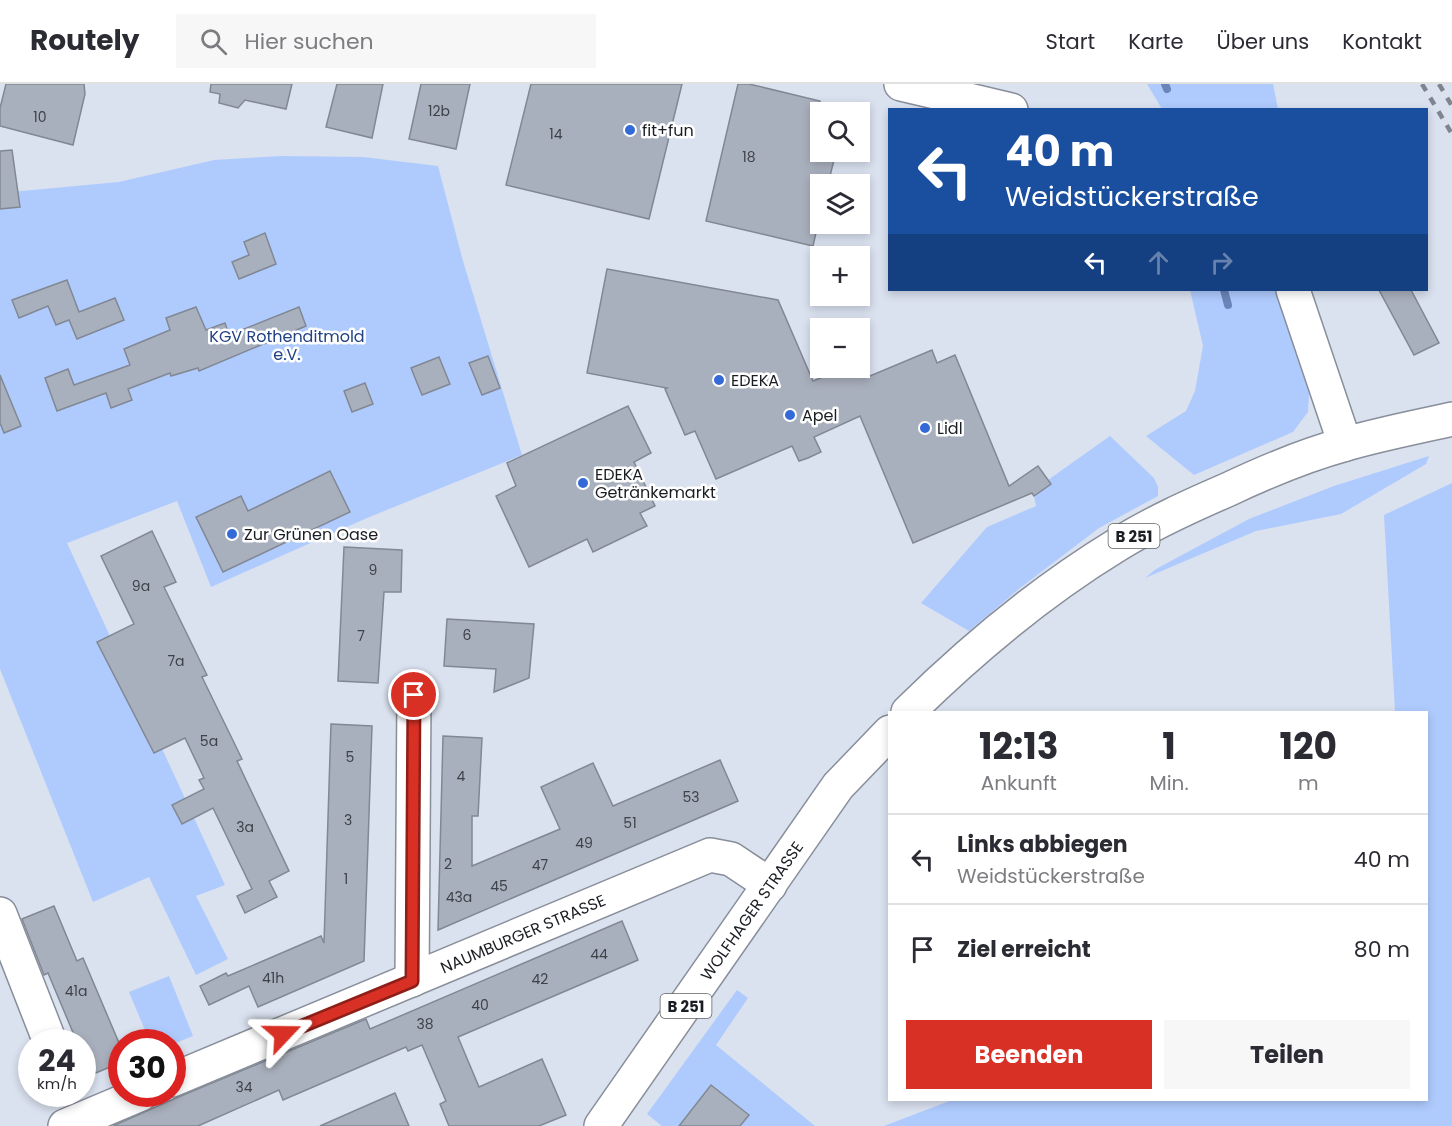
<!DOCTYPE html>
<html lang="de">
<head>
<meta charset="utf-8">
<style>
	:root { --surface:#fff; --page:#f7f7f7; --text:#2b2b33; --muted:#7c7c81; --line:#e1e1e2; --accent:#d93025 }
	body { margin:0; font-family:Poppins,sans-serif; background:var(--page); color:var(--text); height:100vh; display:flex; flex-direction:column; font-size:22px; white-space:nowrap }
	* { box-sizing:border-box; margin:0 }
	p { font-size:20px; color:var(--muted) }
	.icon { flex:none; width:33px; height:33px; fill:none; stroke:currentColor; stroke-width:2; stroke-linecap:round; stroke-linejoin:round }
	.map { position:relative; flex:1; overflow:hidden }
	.panel { position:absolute; left:888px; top:627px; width:540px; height:390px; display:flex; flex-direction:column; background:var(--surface); border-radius:0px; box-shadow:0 3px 9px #0003 }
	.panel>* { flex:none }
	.guide { position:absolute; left:888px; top:24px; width:540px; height:183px; border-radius:0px; box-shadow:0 3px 9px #0003; background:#1a4fa0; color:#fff; overflow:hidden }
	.buttons { position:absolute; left:810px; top:18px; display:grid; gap:12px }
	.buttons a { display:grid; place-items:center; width:60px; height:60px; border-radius:0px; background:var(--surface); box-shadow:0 3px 9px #0003; font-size:30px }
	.speed { position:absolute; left:18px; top:945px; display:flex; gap:12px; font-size:30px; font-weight:700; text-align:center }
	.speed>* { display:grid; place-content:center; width:78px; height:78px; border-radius:50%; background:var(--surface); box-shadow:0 3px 9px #0003; line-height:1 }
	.speed small { font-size:15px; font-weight:400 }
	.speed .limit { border:9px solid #d22; background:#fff; color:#111 }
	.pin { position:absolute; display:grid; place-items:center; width:51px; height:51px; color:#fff; margin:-26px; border:3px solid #fff; border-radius:50%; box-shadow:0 2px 6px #0007 }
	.me { position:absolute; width:66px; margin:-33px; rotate:67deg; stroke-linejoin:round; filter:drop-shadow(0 0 4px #0008) }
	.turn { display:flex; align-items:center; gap:21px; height:126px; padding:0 18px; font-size:27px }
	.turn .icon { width:78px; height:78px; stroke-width:2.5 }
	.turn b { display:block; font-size:42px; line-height:51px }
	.lanes { display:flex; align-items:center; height:57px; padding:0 18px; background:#0003; justify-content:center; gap:30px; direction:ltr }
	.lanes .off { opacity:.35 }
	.eta { display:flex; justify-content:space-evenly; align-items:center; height:102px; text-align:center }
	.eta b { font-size:36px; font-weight:700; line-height:42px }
	.button { display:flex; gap:12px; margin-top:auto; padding:12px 18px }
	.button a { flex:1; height:69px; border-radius:0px; background:var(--accent); color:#fff; font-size:24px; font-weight:700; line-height:69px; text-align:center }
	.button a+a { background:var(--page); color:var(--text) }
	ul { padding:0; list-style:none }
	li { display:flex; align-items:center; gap:18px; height:90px; padding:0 18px; border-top:2px solid var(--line) }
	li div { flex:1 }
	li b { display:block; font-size:22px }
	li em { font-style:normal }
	header { display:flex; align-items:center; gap:36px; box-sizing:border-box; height:84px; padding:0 30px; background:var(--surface); border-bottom:2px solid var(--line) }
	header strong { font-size:28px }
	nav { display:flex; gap:33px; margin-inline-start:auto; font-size:21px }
	.search { width:420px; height:54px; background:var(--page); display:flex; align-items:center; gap:15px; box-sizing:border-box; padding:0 21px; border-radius:0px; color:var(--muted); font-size:22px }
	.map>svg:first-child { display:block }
</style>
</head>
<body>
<header>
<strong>Routely</strong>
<div class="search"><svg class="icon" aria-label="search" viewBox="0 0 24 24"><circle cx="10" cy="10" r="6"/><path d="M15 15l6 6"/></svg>Hier suchen</div>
<nav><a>Start</a><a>Karte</a><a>Über uns</a><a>Kontakt</a></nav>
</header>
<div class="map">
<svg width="1452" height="1042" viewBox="0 0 1452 1042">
	<rect width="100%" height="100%" fill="#dae1ef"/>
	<g fill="#afcbfe">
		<path d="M1147,0H1273L1278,25H1162Z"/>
		<path d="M281,72L363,73L438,82L463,177L522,371L367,434L211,503L177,417L67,459L225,801L196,812L228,875L196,891L149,793L93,818L0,585V109L119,98L214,76Z"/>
		<path d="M1190,206H1279L1310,295L1308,328L1293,348L1194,391L1146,352L1186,327L1195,307L1203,262Z"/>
		<path d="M1110,352L1154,394L1158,403V412L1099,444L1020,504L969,547L921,519L987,443L1036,422L1034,412L1051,400L1048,396Z"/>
		<path d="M1429,372L1426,380L1341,430L1256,447L1145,494L1156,485L1249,435L1334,402Z"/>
		<path d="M1452,399V1042H884L952,1016H1426V628H1395L1384,431Z"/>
		<path d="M169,892L193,952L173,960L150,958L129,908Z"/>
		<path d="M737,906L748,914L716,961L815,1042H740L749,1031L711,1001L680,1042H662L647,1030Z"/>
	</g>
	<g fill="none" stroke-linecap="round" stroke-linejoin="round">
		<g stroke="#6a85ba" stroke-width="8">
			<path d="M1165,0L1167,5"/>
			<path d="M1224,206L1228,221"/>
		</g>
	</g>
	<g fill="#a9b0bd" stroke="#818894" stroke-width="1.5">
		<path d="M6,0H84L85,10L73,61L0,42V24Z"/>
		<path d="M211,0H292L286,25L245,16L238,24L219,19L220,10L210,8Z"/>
		<path d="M337,0H383L372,54L326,43Z"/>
		<path d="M421,0H470L456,65L409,55Z"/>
		<path d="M531,0H682L649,135L506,101Z"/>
		<path d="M738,0H749L820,17V68H836L828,100H820V131L813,162L706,137Z"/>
		<path d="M12,66L20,123L0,125V67Z"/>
		<path d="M265,149L276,180L239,195L232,178L249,171L244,158Z"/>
		<path d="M607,185L778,216L813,297L845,284H867L870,292L932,266L937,279L955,271L1009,402L1038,382L1051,400L1034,412L1032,409L913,459L860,332L814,353L821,368L808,374L799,377L792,362L716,395L695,347L685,351L665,305L667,304L587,289Z"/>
		<path d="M67,196L79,228L115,214L124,236L77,255L69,236L56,241L48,222L19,234L12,216Z"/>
		<path d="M1379,206H1411L1439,259L1414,271Z"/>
		<path d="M196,223L206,246L225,239L229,251L299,223L306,242L199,287L198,284L171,292L170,289L128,305L132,316L111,324L106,309L57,327L45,294L68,285L74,301L130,281L124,265L170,246L166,234Z"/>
		<path d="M488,272L500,304L482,311L469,279Z"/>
		<path d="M439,273L450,300L422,311L411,284Z"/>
		<path d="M0,291L21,342L4,349L0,339Z"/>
		<path d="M365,299L373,320L352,328L344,307Z"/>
		<path d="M628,322L651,369L634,378L655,422L640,429L647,442L593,468L587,455L529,483L496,412L516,402L507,379Z"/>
		<path d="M330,387L350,428L223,488L196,433L241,412L248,427Z"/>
		<path d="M152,447L176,498L164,503L207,591L202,593L242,675L237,677L289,787L269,797L277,813L245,829L237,812L252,805L213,724L182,740L172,721L204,705L199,696L204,694L185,654L154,669L97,558L134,540L101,472Z"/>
		<path d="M344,463L402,466L401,508H384L378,599L338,597Z"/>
		<path d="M447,535L534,540L529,594L494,608L496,585L444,582Z"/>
		<path d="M331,640L372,642L364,877L258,923L249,902L209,921L200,902L226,889L228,892L321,852L324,859Z"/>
		<path d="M443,652L482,654L478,732H472V782L560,745L541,703L593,679L613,722L720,676L738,717L438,846Z"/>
		<path d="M54,822L77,877L83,874L122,966V978L91,991L82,971V958H77L48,889L44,891L22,835Z"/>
		<path d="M622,837L638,876L458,953L479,1003L542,975L566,1031L539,1042H449L440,1020L446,1017L422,961L408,967L406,963L283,1016L279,1006L198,1042H113L176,1014L366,935L370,945Z"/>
		<path d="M711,1001L749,1031L740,1042H679Z"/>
		<path d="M395,1009L409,1042H320Z"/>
	</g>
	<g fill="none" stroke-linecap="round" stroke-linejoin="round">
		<g stroke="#888e9a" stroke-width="36">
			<g id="minor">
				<path d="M901,0L1011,26"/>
				<path d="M1293,206L1345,360"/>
				<path d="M0,830L50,958"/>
				<path d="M412,896L414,611"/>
				<path d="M172,996L710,771L731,775L770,801"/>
				<path d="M65,1042L141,1010"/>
			</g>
		</g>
		<g stroke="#888e9a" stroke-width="36">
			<g id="major">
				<path d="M908,628C972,565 1040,508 1117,461C1152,439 1190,422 1227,406C1265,388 1305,371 1346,360C1380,350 1417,343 1452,335"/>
				<path d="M601,1042L838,702L890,648"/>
			</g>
		</g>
		<use href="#minor" stroke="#fff" stroke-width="33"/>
		<use href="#major" stroke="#fff" stroke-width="33"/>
		<g stroke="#7f848e" stroke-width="4.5" stroke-dasharray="8 8" stroke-linecap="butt">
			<path d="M1422,0L1452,50"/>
			<path d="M1439,0L1452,22"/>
		</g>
	</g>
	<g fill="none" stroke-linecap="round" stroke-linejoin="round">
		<g stroke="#8d1f18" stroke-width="15">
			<path id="route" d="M283,950L412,897L414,611"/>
		</g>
		<use href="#route" stroke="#d93025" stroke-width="10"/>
	</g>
	<g fill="#346ad8" stroke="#fff" stroke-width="2">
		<circle cx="630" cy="46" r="6"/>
		<circle cx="719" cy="296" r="6"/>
		<circle cx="790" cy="331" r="6"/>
		<circle cx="925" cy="344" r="6"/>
		<circle cx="583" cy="399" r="6"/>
		<circle cx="232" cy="450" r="6"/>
	</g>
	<g text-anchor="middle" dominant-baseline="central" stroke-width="5" stroke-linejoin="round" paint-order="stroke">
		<g font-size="14" fill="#3e4249">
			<text x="439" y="27">12b</text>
			<text x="40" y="33">10</text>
			<text x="556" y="50">14</text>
			<text x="749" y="73">18</text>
			<text x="373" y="486">9</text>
			<text x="141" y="502">9a</text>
			<text x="467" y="551">6</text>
			<text x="361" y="552">7</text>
			<text x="176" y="577">7a</text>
			<text x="209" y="657">5a</text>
			<text x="350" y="673">5</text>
			<text x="461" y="692">4</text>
			<text x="691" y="713">53</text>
			<text x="348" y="736">3</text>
			<text x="630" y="739">51</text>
			<text x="245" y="743">3a</text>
			<text x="584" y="759">49</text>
			<text x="448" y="780">2</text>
			<text x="540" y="781">47</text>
			<text x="346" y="795">1</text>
			<text x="499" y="802">45</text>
			<text x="459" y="813">43a</text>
			<text x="599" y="870">44</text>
			<text x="273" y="894">41h</text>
			<text x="540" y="895">42</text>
			<text x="76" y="907">41a</text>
			<text x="480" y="921">40</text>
			<text x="425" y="940">38</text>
			<text x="244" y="1003">34</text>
		</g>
		<g fill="#fff" stroke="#5f6164" stroke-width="1.5">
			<rect x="1108.5" y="440" width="51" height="24" rx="4.5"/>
			<rect x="660.5" y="910" width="51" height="24" rx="4.5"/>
		</g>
		<g font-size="15" font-weight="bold" fill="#1a1d22">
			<text x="1134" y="452">B 251</text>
			<text x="686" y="922">B 251</text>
		</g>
		<g font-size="16" fill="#1a1d22" stroke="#fff" text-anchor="start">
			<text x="642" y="46">fit+fun</text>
			<text x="731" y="296">EDEKA</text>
			<text x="802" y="331">Apel</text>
			<text x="937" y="344">Lidl</text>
			<text x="595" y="390">EDEKA<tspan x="595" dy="18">Getränkemarkt</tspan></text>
			<text x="244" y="450">Zur Grünen Oase</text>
		</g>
		<g font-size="16" fill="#224283" stroke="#fff">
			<text x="287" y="252">KGV Rothenditmold<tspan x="287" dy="18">e.V.</tspan></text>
		</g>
		<g font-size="16" fill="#1a1d22" stroke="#fff">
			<text transform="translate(752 827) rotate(-55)">WOLFHAGER STRASSE</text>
			<text transform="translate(523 850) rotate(-23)">NAUMBURGER STRASSE</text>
		</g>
	</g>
</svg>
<div class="buttons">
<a><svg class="icon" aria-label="search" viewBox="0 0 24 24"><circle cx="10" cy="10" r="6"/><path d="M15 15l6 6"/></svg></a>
<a><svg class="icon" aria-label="layers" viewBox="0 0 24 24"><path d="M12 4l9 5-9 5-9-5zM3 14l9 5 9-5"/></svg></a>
<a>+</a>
<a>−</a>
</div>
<div class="speed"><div>24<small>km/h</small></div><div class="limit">30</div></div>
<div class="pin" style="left:414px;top:611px;background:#d93025"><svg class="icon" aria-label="arrive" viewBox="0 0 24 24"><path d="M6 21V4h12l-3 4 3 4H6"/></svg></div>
<svg class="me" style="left:283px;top:950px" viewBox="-20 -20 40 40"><path d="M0-17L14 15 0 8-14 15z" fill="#d93025" stroke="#fff" stroke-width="4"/></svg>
<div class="guide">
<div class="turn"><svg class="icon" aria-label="left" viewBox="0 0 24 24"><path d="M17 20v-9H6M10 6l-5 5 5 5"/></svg><div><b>40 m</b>Weidstückerstraße</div></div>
<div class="lanes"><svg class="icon" aria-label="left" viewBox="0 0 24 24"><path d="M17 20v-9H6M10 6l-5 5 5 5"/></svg><svg class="icon off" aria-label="ahead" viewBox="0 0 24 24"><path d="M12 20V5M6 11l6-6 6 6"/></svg><svg class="icon off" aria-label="right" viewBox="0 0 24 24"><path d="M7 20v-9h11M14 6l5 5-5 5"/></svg></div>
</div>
<section class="panel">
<div class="eta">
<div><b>12:13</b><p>Ankunft</p></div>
<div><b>1</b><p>Min.</p></div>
<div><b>120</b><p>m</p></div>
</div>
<ul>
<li><svg class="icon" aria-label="left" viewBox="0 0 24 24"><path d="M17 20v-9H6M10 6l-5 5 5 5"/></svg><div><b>Links abbiegen</b><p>Weidstückerstraße</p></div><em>40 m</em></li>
<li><svg class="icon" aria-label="arrive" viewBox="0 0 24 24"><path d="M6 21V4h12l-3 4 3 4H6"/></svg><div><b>Ziel erreicht</b></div><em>80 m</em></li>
</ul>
<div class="button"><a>Beenden</a><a>Teilen</a></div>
</section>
</div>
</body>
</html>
